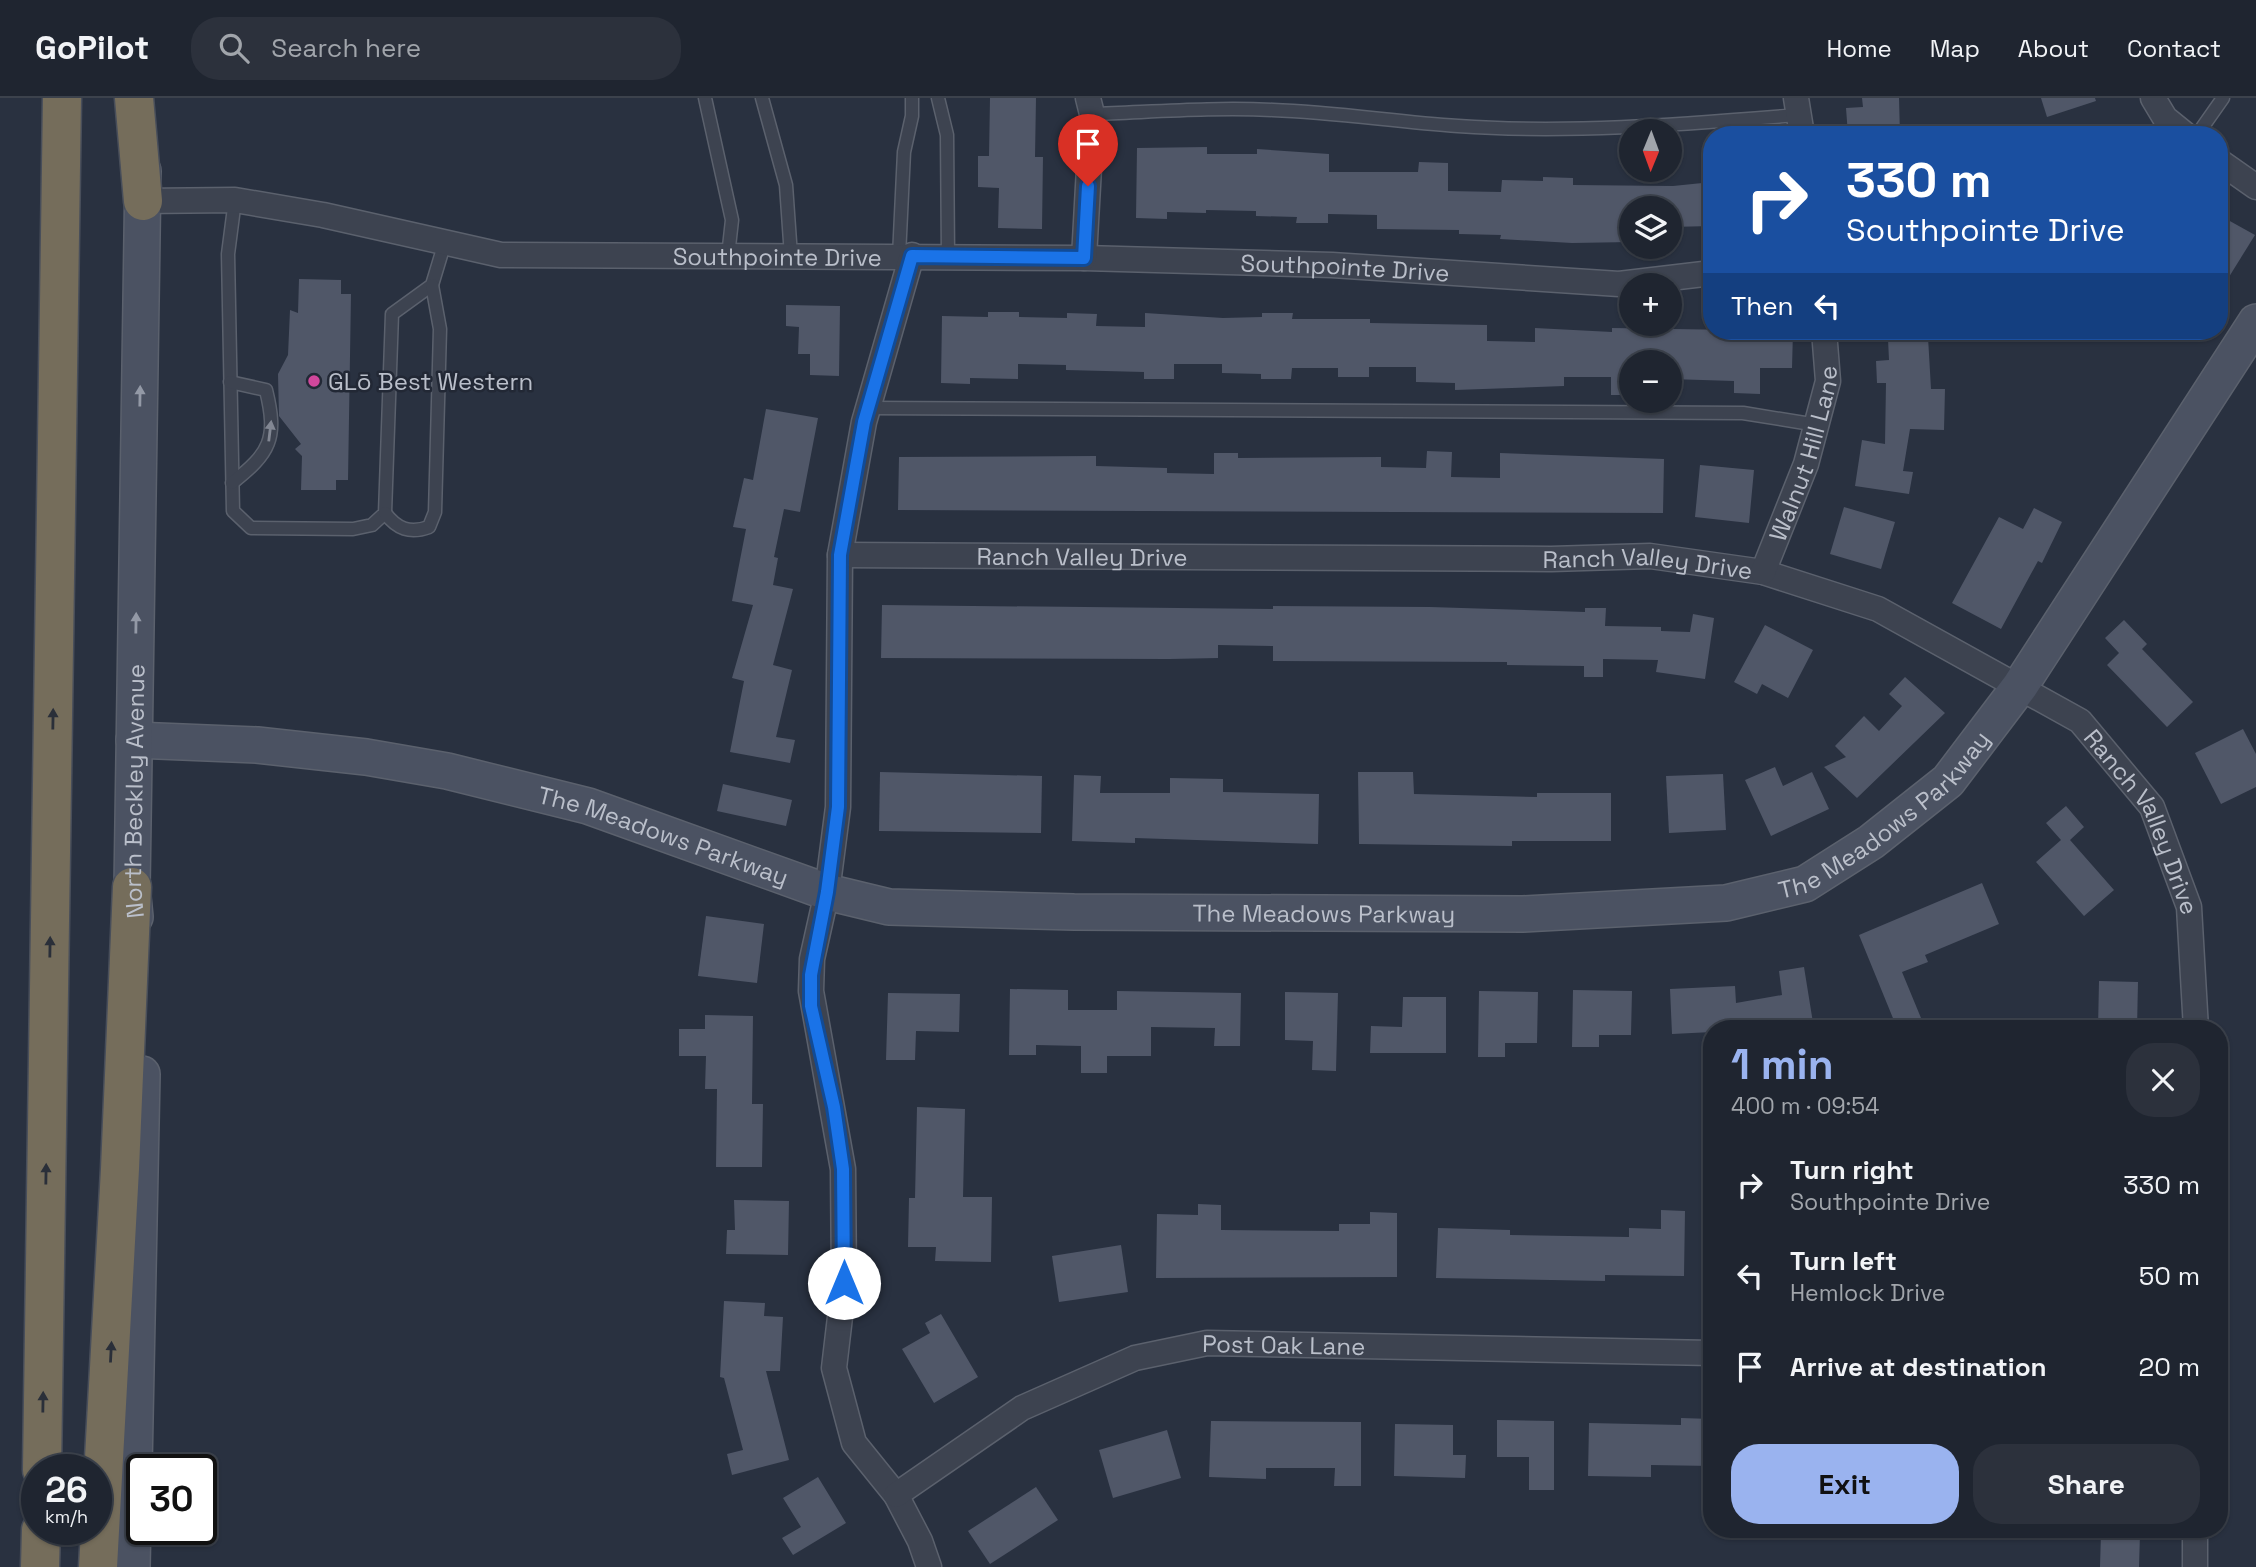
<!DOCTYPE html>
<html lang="en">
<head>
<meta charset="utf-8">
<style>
	:root { --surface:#1f2530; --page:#2c313c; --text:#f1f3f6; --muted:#a1a5ab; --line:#3c424c; --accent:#9ab3ef }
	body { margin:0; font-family:"Space Grotesk",sans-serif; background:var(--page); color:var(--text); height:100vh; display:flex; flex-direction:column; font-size:26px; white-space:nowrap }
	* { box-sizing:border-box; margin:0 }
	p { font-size:23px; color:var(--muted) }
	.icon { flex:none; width:38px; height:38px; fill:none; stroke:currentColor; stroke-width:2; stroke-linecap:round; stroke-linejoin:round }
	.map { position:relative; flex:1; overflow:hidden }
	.details { position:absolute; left:1703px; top:922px; width:525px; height:518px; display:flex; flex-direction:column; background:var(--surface); border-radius:28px; box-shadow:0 2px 5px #0004,0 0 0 2px var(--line) }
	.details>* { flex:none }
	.guide { position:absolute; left:1703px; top:28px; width:525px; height:214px; border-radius:28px; box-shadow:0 2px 5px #0004,0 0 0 2px var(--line); background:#1a4fa0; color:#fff; overflow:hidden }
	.needle { width:46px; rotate:181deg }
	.buttons { position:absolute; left:1619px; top:21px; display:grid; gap:14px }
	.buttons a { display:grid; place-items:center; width:63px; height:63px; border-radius:50%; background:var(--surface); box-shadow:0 2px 5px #0004,0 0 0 2px var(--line); font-size:35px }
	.speed { position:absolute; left:21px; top:1356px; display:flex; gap:14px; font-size:35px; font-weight:700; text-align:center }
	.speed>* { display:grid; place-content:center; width:91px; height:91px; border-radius:50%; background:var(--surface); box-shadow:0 2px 5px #0004,0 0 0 2px var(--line); line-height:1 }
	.speed small { font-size:18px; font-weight:400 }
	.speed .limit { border:4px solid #111; border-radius:10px; background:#fff; color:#111 }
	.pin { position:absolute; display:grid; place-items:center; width:60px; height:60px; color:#fff; margin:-72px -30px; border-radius:50% 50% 50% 0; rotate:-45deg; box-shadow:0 0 7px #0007 }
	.pin .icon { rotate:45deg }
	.me { position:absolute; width:77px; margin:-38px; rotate:0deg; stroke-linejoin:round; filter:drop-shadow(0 0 5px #0008) }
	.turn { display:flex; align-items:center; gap:24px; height:147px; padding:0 28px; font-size:32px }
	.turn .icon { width:91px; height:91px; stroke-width:2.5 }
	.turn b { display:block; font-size:49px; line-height:60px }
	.then { display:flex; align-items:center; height:66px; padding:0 28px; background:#0003; gap:14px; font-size:26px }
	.round { display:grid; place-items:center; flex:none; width:74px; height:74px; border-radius:28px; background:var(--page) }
	.summary { display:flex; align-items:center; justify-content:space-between; height:119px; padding:0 28px }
	h1 { font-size:42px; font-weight:600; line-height:52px; color:var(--accent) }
	.action { display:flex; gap:14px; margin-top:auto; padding:14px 28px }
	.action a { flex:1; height:80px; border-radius:28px; background:var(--accent); color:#111; font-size:28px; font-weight:600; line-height:80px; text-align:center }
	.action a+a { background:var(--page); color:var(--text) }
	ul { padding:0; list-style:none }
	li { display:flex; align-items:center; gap:21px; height:91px; padding:0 28px }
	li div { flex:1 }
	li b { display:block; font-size:26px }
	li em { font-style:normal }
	header { display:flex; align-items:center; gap:42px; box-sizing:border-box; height:98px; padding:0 35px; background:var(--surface); border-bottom:2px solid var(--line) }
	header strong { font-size:33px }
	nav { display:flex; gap:38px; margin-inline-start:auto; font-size:24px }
	.search { width:490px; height:63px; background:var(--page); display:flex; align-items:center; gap:18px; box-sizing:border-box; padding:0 24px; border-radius:28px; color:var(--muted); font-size:26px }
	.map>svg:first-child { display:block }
</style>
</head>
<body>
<header>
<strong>GoPilot</strong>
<div class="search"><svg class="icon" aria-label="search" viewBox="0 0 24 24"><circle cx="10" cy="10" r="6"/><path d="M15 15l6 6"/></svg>Search here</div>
<nav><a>Home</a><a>Map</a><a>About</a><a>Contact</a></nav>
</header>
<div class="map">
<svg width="2256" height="1469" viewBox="0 0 2256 1469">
	<rect width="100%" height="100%" fill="#293140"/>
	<g fill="#505768">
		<path d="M990,0H1036L1035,59H1043L1042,131L998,130L999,90L978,89V58H989Z"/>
		<path d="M1862,0H1899L1900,37H1848L1846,10L1863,9Z"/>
		<path d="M2041,0H2095L2096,3L2047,19Z"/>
		<path d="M1207,49V56H1257V51L1329,56V74H1418L1419,64L1448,65V93L1501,94L1502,82L1543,83V79L1573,80V87L1673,88L1712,84V128L1670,129V110H1631V144L1572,145L1500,141L1501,137L1459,136V132L1377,131V117L1328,116V125H1296L1297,119L1256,118V113L1206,112V115L1167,114V121L1136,120L1137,50Z"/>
		<path d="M2219,117L2255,137L2219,195Z"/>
		<path d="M299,181L341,182V196H351L348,382H336V392H301L302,358L295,351L301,346L279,318L278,276L288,257L290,212L298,215Z"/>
		<path d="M786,207L840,208L839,278L810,277V256H798L799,229L786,228Z"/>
		<path d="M988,214H1019V219L1067,220V215L1097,216L1096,228L1145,229V215L1223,220L1262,219V215H1293L1292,221H1370V225L1487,227V243L1535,244V230L1612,234V230L1793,233L1792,270H1760V296L1734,295V283L1670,281V264H1631V297H1611V279H1564V288L1455,292V285L1416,284V269H1369V279H1338V270H1292L1291,281H1261V276L1222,275V266H1174V281H1144V274L1066,272V267L1018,266V281L970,280V286L941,285L942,218L988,219Z"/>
		<path d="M1928,239L1931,291H1945L1944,332L1910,331L1903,373L1913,374L1909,396L1855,388L1862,342L1885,346L1886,285H1877L1876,263L1889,262L1888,241Z"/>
		<path d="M766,311L818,320L800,414L784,411L774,459L778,460L773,487L793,491L773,567L792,572L776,639L795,642L790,665L730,654L744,583L732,580L753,507L732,503L746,431L733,429L744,380L753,382Z"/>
		<path d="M1427,353L1452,354L1451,379L1500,380V355L1664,361L1663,415L898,412L899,359L1096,358V368L1167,370V375L1214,376V355H1238V360L1381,359V369L1426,370Z"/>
		<path d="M1700,367L1754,372L1749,425L1695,419Z"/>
		<path d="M1844,409L1895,424L1881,471L1830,456Z"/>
		<path d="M2034,410L2062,424L2042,465L2038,463L2001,531L1952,505L1999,419L2023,431Z"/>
		<path d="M882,507L1273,511V508L1430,509L1585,514V510H1606L1605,528L1661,529V533L1690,534L1693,516L1714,520L1705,581L1656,574L1658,562L1603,561V579H1584V568L1507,567V564L1273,563V548L1218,547V560L1169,561L881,560Z"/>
		<path d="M2124,522L2147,546L2142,551L2193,604L2167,629L2107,567L2119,555L2105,540Z"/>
		<path d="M1765,527L1813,552L1788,600L1762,586L1757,596L1734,584Z"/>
		<path d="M1905,579L1945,615L1857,700L1824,669L1846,659L1835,648L1864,618L1879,633L1902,608L1889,596Z"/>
		<path d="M2243,631L2256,656V689L2221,706L2195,655Z"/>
		<path d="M1775,669L1783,688L1812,674L1829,711L1771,738L1745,682Z"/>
		<path d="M880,674L1042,678L1041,735L879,733Z"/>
		<path d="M1358,674H1413L1414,696L1537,699V695H1611V743H1512V748L1359,746Z"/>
		<path d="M1723,676L1726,732L1669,735L1666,678Z"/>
		<path d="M1074,677L1101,678L1100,695H1170V680L1223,681V694L1319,696L1318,746L1135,740V745L1072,743Z"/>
		<path d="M723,686L792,702L786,728L717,713Z"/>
		<path d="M2066,708L2084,729L2070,742L2114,792L2084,818L2036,764L2061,742L2046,725Z"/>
		<path d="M1982,785L1999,826L1925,857L1928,864L1902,874L1921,920L1897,930L1859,837Z"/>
		<path d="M706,818L764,826L757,885L698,878Z"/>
		<path d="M1804,869L1814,931H1712V934L1672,936L1670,891L1735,888L1736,905L1782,897L1779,873Z"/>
		<path d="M2099,883L2138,884L2137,931H2098Z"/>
		<path d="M1010,891L1068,892V912H1117V893L1241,895L1240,948H1214L1215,930L1151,929V958H1107V975H1081V948L1036,947V957H1009Z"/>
		<path d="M1573,892L1632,893L1631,937H1599V949H1572Z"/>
		<path d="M1479,893L1538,894L1537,945H1505V959H1478Z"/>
		<path d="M1285,894L1338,895L1336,973L1312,972L1313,943L1285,942Z"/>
		<path d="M888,895L960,896L959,934L916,933L915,962H886Z"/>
		<path d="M1403,899H1446V955H1370L1371,928L1402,929Z"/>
		<path d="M705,917L753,918L752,1006H763L762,1069H716L717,991H705L706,958H679V931H705Z"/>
		<path d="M917,1009L965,1011L963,1099H992L991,1164L935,1163L936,1149H908L909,1100H915Z"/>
		<path d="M734,1102L789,1103L788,1157L726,1156L727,1132H735Z"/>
		<path d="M1198,1106L1221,1107V1132L1339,1133V1126H1370V1114L1397,1115V1179L1156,1180L1157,1116L1198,1117Z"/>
		<path d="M1661,1112L1685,1113L1684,1178L1605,1177V1183L1436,1180L1438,1130L1510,1132V1137L1629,1139V1130L1661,1131Z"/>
		<path d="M1121,1147L1128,1194L1059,1204L1052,1158Z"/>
		<path d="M724,1203L765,1205L764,1218L783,1219L780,1273H766L789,1362L732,1377L727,1356L743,1352L724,1280L720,1279Z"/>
		<path d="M941,1216L978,1279L934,1305L902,1251L930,1235L925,1225Z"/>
		<path d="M1681,1320L1712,1321V1368L1651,1367V1379L1588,1378L1589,1325L1681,1327Z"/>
		<path d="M1497,1322L1554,1323V1392H1529V1359H1497Z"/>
		<path d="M1211,1323L1361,1324V1388H1334L1335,1370H1266V1381L1209,1379Z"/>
		<path d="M1395,1326L1453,1327V1357H1466L1465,1380L1394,1378Z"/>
		<path d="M1167,1332L1181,1380L1113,1400L1099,1352Z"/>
		<path d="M818,1379L846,1425L793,1457L782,1440L801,1429L783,1400Z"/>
		<path d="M1036,1389L1058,1422L990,1466L968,1433Z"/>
		<path d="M2101,1435L2140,1436L2139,1469H2100Z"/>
	</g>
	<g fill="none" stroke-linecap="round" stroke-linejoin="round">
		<g stroke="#5b616d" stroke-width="15">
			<g id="lane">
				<path d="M705,0L732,122L728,158"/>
				<path d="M762,0L786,87L791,158"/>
				<path d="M938,0L947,37L948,158"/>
				<path d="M1092,16C1152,14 1213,9 1273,12C1335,14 1396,24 1458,28C1571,36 1686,26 1798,17"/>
				<path d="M2197,37L2223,0"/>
				<path d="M235,102L228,156L233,413L251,430L353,431L372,427L385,415L392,216L432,187L445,144"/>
				<path d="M899,158L904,54L912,18V0"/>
				<path d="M230,284L266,292C278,341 270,355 232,385"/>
				<path d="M868,310L1743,315L1817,327"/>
				<path d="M385,415C397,431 410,436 429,429L435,414L440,231L432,187"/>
			</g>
		</g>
		<g stroke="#5b616d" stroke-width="27">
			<g id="street">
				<path d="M1796,0L1802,37"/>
				<path d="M2153,0L2165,20L2186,37"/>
				<path d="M2219,63L2256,89"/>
				<path id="s1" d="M143,103L235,102L323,117L501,157L1084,160L1332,167L1619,186L1712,175"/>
				<path d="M912,157L864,324L840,457L838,709L827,794L812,861L811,893L843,1071L844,1185L834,1270L854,1345L896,1397L920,1443L929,1469"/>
				<path d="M1084,160L1092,16L1088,0"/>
				<path id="s2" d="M840,457L1551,461L1650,458L1763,474L1878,511L2080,623L2152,709L2189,809L2196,931"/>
				<path id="s3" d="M1763,474L1806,366L1828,283L1824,233"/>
				<path id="s4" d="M896,1397L1022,1310L1135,1260L1207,1245L1712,1255"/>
				<path d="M2195,1469V1432"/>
			</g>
		</g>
		<g stroke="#5b616d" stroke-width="38">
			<g id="secondary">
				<path id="s5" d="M134,642L257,647L366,659L447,673L588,708L827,794L889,809L1074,814L1523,816L1726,805L1805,786L1871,744L1948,683L2020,588L2256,224"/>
				<path id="s6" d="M135,819L132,789L143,73"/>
				<path d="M132,1469L142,976"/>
			</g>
		</g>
		<g stroke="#484e5a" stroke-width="41">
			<g id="highway">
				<path d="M134,0L143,103"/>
				<path d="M42,1372L62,0"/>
				<path d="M40,1469L41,1432"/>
				<path d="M98,1469L120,1071L132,789"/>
			</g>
		</g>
		<use href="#lane" stroke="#3d4350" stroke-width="12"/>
		<use href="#street" stroke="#3d4350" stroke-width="24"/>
		<use href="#secondary" stroke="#4b5262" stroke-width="35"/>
		<use href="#highway" stroke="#756d5b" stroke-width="38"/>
	</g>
	<defs><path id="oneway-solid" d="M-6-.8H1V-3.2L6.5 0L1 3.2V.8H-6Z" transform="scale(1.75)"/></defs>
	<g fill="#9399a6">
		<use href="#oneway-solid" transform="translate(140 298) rotate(-89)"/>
		<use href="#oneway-solid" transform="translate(136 525) rotate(-89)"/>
	</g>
	<use fill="#828793" href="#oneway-solid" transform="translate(270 333) rotate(-83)"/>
	<g fill="#2a2f39">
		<use href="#oneway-solid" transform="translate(53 621) rotate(-89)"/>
		<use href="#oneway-solid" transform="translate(50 849) rotate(-89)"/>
		<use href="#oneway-solid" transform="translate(46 1076) rotate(-89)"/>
		<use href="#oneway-solid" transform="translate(111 1254) rotate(-87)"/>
		<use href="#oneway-solid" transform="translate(43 1304) rotate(-89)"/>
	</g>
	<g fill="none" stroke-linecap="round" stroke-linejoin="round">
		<g stroke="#114b97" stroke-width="18">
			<path id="route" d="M844,1185L843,1071L834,1009L811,908V877L827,794L838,709L840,457L864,324L912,158L1084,160L1088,88"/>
		</g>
		<use href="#route" stroke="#1a73e8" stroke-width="12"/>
	</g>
	<circle fill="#d1479c" stroke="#222835" stroke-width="2.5" cx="314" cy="283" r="7"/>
	<g text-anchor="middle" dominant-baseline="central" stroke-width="5" stroke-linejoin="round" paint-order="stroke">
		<g font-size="24" fill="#babfca" stroke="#222835">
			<text stroke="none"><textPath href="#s1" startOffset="640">Southpointe Drive</textPath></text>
			<text stroke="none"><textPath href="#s1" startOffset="1208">Southpointe Drive</textPath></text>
			<text stroke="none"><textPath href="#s3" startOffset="126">Walnut Hill Lane</textPath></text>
			<text stroke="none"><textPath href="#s2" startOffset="242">Ranch Valley Drive</textPath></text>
			<text stroke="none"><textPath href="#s2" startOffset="808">Ranch Valley Drive</textPath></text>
			<text stroke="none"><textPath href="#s6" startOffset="126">North Beckley Avenue</textPath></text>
			<text stroke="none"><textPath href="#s5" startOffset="1801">The Meadows Parkway</textPath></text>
			<text stroke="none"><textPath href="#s2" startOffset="1396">Ranch Valley Drive</textPath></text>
			<text stroke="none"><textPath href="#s5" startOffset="541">The Meadows Parkway</textPath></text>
			<text stroke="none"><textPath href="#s5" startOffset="1213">The Meadows Parkway</textPath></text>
			<text stroke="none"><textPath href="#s4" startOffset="427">Post Oak Lane</textPath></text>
		</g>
		<g font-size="24" fill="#babfca" stroke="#222835" text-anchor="start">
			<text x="328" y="283">GLō Best Western</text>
		</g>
	</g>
</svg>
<div class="buttons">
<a><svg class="needle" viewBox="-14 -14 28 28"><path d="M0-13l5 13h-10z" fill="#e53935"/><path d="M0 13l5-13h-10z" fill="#a1a5ab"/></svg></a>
<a><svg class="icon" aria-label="layers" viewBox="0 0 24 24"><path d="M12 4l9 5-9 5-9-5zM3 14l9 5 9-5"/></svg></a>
<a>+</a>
<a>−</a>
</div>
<div class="speed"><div>26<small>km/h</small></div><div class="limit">30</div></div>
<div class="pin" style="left:1088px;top:88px;background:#d93025"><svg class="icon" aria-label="arrive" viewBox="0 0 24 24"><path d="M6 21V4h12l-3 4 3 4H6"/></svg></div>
<svg class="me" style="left:844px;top:1185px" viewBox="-20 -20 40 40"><circle r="19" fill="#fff"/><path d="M0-13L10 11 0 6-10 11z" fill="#1a73e8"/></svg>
<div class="guide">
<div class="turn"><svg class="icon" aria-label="right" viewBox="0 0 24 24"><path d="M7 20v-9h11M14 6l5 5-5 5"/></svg><div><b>330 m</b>Southpointe Drive</div></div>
<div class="then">Then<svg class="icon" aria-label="left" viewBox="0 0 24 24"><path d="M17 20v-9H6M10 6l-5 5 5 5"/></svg></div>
</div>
<section class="details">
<div class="summary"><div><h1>1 min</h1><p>400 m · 09:54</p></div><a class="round"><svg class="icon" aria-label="close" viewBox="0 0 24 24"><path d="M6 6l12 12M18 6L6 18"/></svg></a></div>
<ul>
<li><svg class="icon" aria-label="right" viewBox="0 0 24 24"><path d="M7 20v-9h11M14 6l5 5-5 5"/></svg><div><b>Turn right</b><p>Southpointe Drive</p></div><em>330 m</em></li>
<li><svg class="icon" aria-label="left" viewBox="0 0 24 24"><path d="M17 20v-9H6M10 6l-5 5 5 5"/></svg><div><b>Turn left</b><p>Hemlock Drive</p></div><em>50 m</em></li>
<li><svg class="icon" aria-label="arrive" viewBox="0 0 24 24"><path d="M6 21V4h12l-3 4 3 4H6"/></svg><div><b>Arrive at destination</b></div><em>20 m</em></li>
</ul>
<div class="action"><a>Exit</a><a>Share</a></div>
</section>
</div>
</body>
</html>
